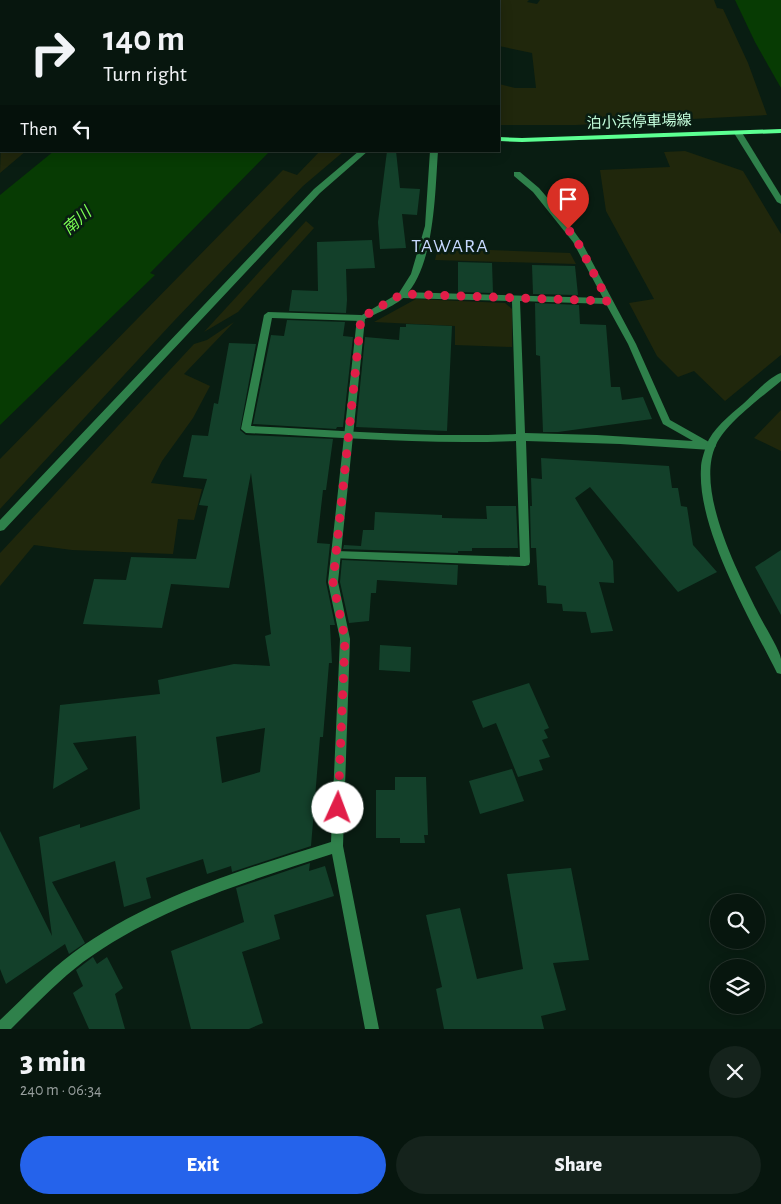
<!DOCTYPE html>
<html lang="en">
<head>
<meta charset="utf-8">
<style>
	:root { --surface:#07160e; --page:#15231c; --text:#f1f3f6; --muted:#989f9e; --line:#28352e; --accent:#2563eb }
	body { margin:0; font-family:"Alegreya Sans","Noto Sans JP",sans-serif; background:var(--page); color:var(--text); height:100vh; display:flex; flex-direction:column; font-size:19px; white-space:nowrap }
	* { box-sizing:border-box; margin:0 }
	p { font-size:16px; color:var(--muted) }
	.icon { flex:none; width:28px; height:28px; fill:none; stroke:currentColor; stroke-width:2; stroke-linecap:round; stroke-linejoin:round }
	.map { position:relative; height:1029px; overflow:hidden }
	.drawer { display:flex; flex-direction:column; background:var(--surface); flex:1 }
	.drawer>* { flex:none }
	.guide { position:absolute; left:0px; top:0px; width:500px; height:152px; box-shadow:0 2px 12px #0003,0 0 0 1px var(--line); background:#07160e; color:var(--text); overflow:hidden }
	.controls { position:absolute; left:710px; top:894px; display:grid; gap:10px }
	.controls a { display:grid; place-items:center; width:55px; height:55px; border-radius:50%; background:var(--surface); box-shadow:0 2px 12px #0003,0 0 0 1px var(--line); font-size:25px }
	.pin { position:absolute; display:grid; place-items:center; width:42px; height:42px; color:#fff; margin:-51px -21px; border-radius:50% 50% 50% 0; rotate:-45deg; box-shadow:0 0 5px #0007 }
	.pin .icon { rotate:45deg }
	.me { position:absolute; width:55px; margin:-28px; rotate:2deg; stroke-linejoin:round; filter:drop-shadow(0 0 4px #0008) }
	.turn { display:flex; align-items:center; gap:18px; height:105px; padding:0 20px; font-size:22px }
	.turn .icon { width:65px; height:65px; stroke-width:2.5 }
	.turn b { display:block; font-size:35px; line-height:42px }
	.then { display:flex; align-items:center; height:48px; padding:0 20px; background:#0003; gap:10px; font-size:19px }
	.round { display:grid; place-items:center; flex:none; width:52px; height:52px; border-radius:26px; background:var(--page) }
	.headline { display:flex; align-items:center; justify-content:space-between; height:85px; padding:0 20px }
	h1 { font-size:30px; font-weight:800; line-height:38px }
	.cta { display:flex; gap:10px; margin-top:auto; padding:10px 20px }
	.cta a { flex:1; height:58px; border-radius:30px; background:var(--accent); color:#fff; font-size:20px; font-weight:800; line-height:58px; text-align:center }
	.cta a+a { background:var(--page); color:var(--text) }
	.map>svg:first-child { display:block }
</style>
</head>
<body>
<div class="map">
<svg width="781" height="1029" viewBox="0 0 781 1029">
	<rect width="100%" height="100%" fill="#091d12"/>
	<g fill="#20270c">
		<path d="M497,0H529L527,2L537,4L540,0H714L717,8L723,9L748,63L767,115L576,125H499V84L515,88H536L532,53L499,46V1H496Z"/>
		<path d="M1,143V151H26L0,173Z"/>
		<path d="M320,151L343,152L303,186L173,322L0,509V459L283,170L297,175Z"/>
		<path d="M685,151L743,171L781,234V355L725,401L694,371L678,377L657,356L629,303L654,299L606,211L600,170L670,167L664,152Z"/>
		<path d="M306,221L314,228L238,312L204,332Z"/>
		<path d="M438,248L570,253L576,264L435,260Z"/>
		<path d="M416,299L505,303L512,309V347L455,345V326L374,322Z"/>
		<path d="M234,322L184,374L210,386L193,418L162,461L151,483L202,489L194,520L178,519L173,554L72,550L34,545L0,586V553L2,551L194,344L207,340Z"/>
		<path d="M781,410V451L754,438Z"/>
	</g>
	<g fill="#073b03">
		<path d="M735,0H781V88L755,42Z"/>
		<path d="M54,151H270L150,273L155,275L0,425V195Z"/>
	</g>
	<g fill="#13402a" fill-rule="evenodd">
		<path d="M387,151H396L400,188L420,189L417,215L402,214L406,248L380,249L378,222Z"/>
		<path d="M372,240L375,268L346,269L347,300L346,313L289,311L292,290L318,291L317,242Z"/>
		<path d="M458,262L492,263L493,293L458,292Z"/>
		<path d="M532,265L575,266L578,295L533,294Z"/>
		<path d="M535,303L579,305L580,324L606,325L611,387H620L622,400L643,397L652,419L558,432H543L540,356L536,355Z"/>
		<path d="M287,320L345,322L343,336L353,337L343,427H337L336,429L253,424L271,335L284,336Z"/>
		<path d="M406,324L452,326L447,431L356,427L365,337L399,340L400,327H406Z"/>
		<path d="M229,343L256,344L240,430L246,435L333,439L326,490H323L317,543L330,544L326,582L335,625H330L332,663H329L323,737H320L311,846L232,872L231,866L207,874L203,859L146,878L151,898L124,907L115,861L52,882L85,943L69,954L65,944L6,984L0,969V831L52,936L39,837L80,824V828L140,809L136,736L73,743L88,769L53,789L60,705L160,694L158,680L234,664L270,666L265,636L271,634L251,473L229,588L171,584L162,628L83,624L94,579L126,580L131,557L196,559L208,506L199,505L207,479L183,477L192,435L208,436L214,403L218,404ZM265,728L260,772L222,783L216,737Z"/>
		<path d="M541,458L669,466L672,488H678L681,506L687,507L693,545L717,572L678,592L590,487L575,498L613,561L614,583L599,582L613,631L591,633L586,612L563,611L562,604L547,603L546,586L538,585L536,548H531L530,506H532L531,478L542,479Z"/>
		<path d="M486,506H516L518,548H472V551H458V553L343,549L344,545L361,546L363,530H374L375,512L442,515V518L487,519Z"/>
		<path d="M781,550V615L755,567Z"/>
		<path d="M342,560L458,565L457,585L377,580L376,593H371L369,621L349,623L340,582Z"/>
		<path d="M380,645L411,647L410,672L379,670Z"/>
		<path d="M529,683L549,728L544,730L548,738L542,740L550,757L539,760L543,770L518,777L496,723L483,728L472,701Z"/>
		<path d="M512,769L524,801L480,814L469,781Z"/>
		<path d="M395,777H426L428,835H424L425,843H400V838H376V790H395Z"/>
		<path d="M310,863L309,871L325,866L334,896L274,915L280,939L242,952L263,1023L249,1029H191L171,951L244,922L236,888Z"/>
		<path d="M571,868L589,960L553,963L566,1010L541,1016L544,1029H444L436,989L442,987L426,915L460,908L477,979L523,969L507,874Z"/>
		<path d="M93,957L97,964L107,957L123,988L115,994L125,1029H89L73,993L83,986L76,970Z"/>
	</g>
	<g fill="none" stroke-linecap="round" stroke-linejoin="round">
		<path fill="#2f814b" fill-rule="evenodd" d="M514,172H520L539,188L563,216L581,241L636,344L670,420L709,442L714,443L716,446L711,450L620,444L526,441L530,562L529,565L525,566L332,558L331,555L332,552L336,551L520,557L516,441C426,445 336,437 246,433L241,429L264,315L268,312L361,315L365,318L361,321L272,318L251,426C339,430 428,438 516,434L512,301L402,298L398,295L402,292L603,298L573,242L533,192L514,176ZM520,301L606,304L628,344L663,424L693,441L597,435L525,433Z"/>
		<path fill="#2f814b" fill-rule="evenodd" d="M430,151H438C435,192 435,265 405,296C399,304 375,314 365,319L338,582L350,639L343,846L379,1029H365L332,854C246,882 157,908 83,962C57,982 34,1006 11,1029H0V1020C24,998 46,973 73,953C149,897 242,870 331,842L340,639L328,582L357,318L399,293L411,274L425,226Z"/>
		<g fill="#2f814b" fill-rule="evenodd">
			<path d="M735,131H741L781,196V204L777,202L734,133Z"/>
			<path d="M359,151H368L320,193L4,530L0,531V520L314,189Z"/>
			<path d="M781,373V381C762,397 726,423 716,445C695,489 737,571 757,611C762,622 779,648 781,659C781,663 781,669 781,674L777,673C750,619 697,529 701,468C701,461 704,453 706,446C712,429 730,415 743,404C753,395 769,377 781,373Z"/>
		</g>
		<g fill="#5cff92" fill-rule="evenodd">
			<path d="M6,0H14L15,1H7Z"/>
			<path d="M781,129V133L522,142L499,141V137L522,138Z"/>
		</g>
	</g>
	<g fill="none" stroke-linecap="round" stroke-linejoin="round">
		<path stroke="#e11d48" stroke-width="9" stroke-dasharray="0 16.2" d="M338,808L345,639L333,582L361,318L402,294L608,301L577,241L568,229"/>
	</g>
	<g text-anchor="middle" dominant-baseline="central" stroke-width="5" stroke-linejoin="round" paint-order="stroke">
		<g font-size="15" fill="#c5ffdd" stroke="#091d12">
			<text transform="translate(639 122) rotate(-2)">泊小浜停車場線</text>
		</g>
		<g font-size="16" font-style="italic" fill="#7bff53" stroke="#091d12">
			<text transform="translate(77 221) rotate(-42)">南川</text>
		</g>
		<g font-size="20" letter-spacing="1" fill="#c7d9ff" stroke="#091d12">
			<text x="450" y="246">TAWARA</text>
		</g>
	</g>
</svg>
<div class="controls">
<a><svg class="icon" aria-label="search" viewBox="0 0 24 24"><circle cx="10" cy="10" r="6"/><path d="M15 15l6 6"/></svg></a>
<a><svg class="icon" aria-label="layers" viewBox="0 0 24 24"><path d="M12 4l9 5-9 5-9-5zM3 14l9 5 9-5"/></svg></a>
</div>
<div class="pin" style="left:568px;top:229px;background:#d93025"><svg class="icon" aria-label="arrive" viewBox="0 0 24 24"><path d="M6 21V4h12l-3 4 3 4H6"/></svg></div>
<svg class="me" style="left:338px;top:808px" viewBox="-20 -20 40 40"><circle r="19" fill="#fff"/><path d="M0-13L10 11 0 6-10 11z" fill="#e11d48"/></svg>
<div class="guide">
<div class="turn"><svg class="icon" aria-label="right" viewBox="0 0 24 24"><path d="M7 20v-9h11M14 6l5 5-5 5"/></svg><div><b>140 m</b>Turn right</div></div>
<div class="then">Then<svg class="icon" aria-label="left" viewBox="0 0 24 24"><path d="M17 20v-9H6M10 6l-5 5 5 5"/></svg></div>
</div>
</div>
<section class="drawer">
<div class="headline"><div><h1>3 min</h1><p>240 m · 06:34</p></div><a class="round"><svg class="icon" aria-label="close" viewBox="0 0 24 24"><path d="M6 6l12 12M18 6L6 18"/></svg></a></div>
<div class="cta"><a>Exit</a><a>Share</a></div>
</section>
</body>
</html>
